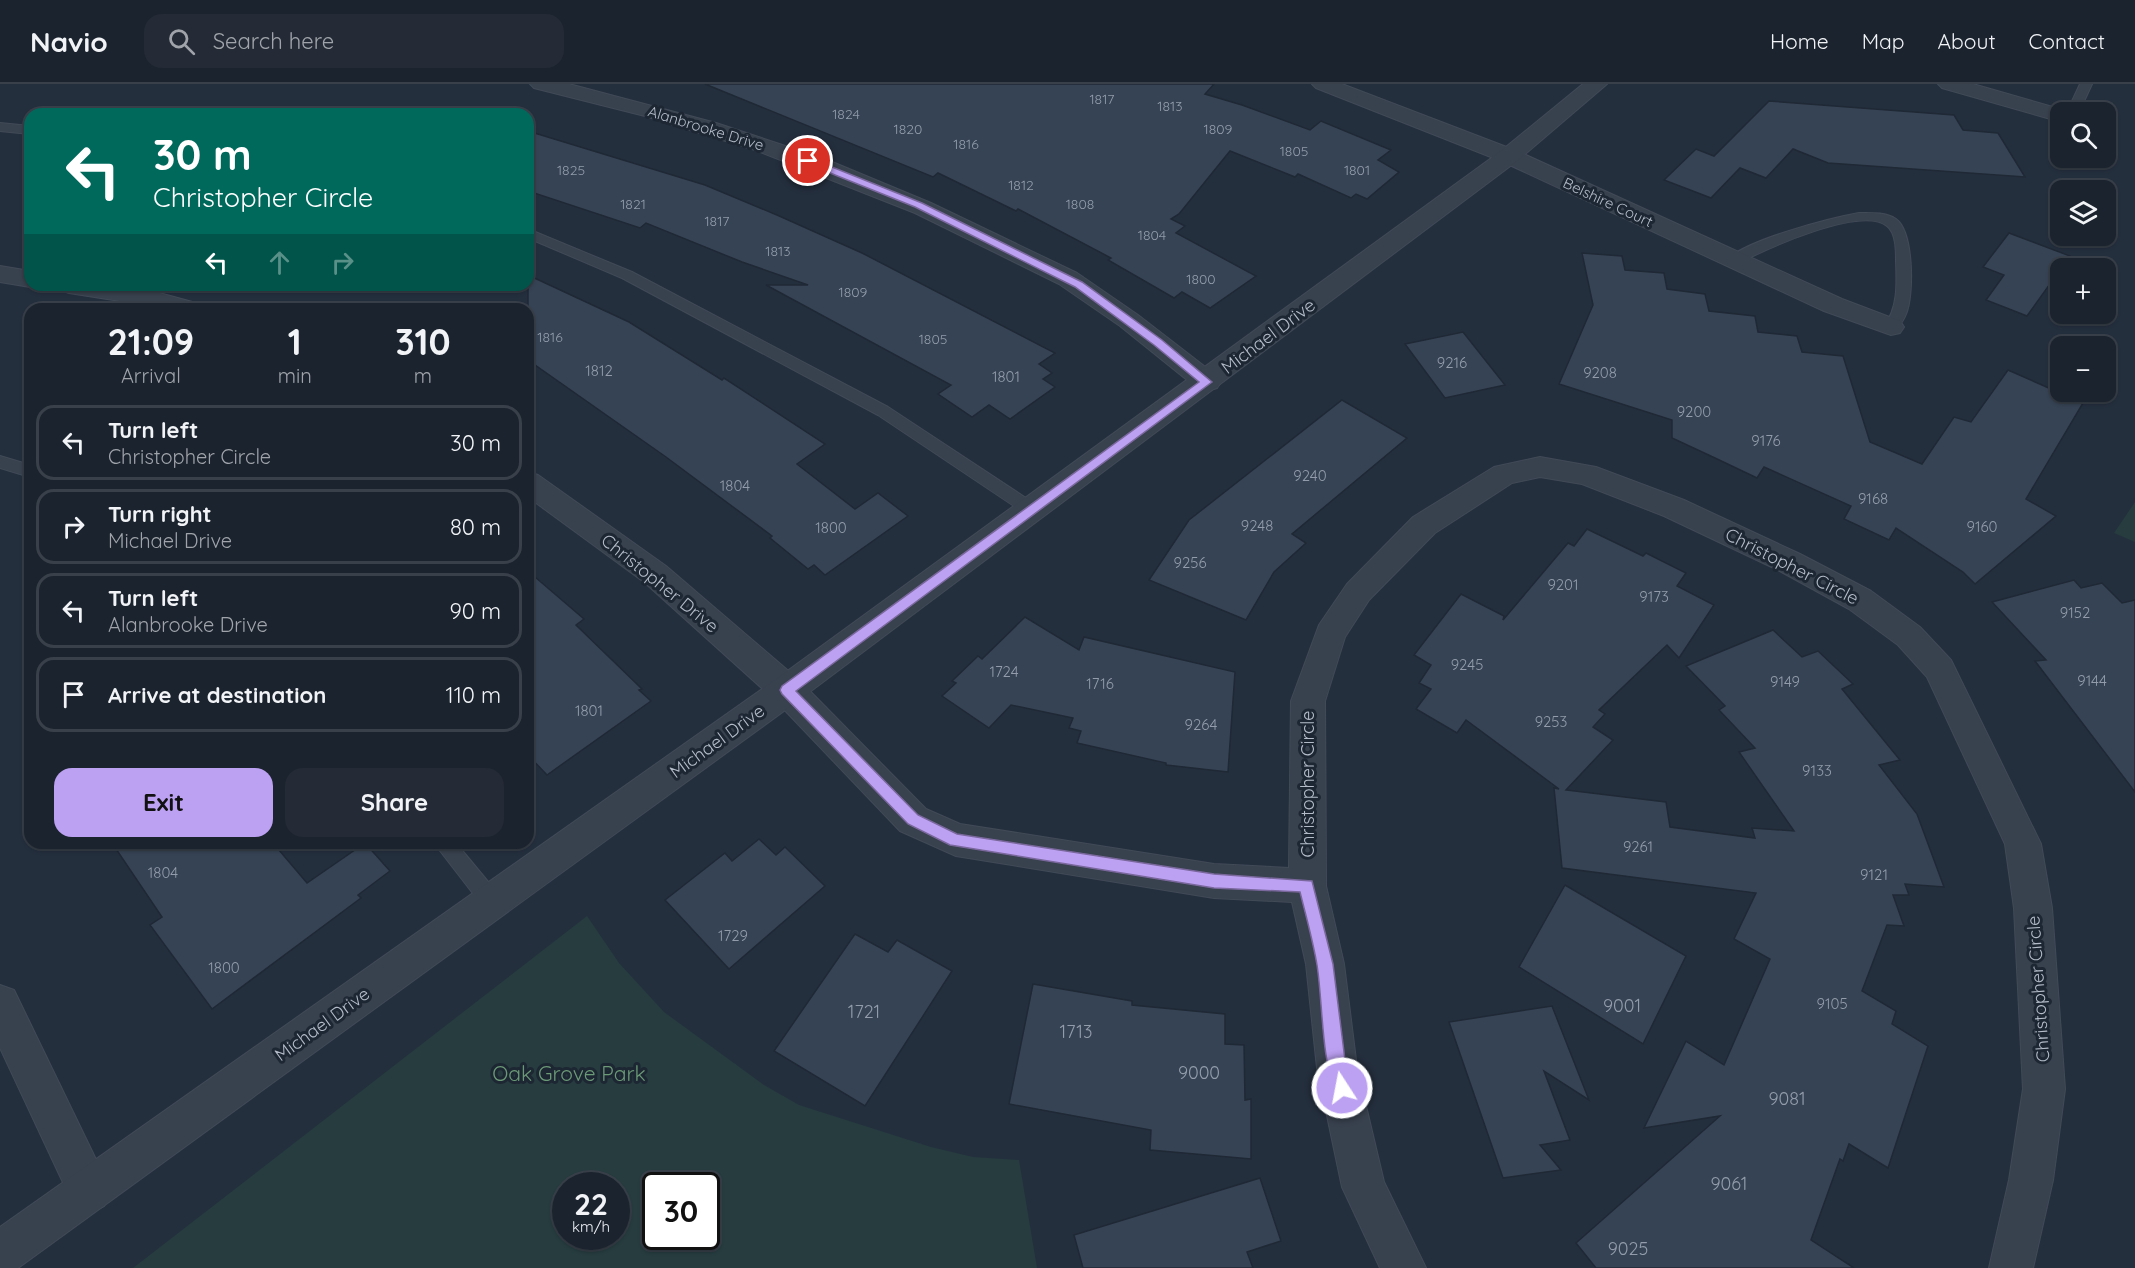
<!DOCTYPE html>
<html lang="en">
<head>
<meta charset="utf-8">
<style>
	:root { --surface:#1b232e; --page:#242b36; --text:#f1f3f6; --muted:#a0a4aa; --line:#39404a; --accent:#bca0f2 }
	body { margin:0; font-family:Quicksand,sans-serif; background:var(--page); color:var(--text); height:100vh; display:flex; flex-direction:column; font-size:22px; white-space:nowrap }
	* { box-sizing:border-box; margin:0 }
	p { font-size:20px; color:var(--muted) }
	.icon { flex:none; width:33px; height:33px; fill:none; stroke:currentColor; stroke-width:2; stroke-linecap:round; stroke-linejoin:round }
	.map { position:relative; flex:1; overflow:hidden }
	.details { position:absolute; left:24px; top:219px; width:510px; height:546px; display:flex; flex-direction:column; background:var(--surface); border-radius:18px; box-shadow:0 2px 4px #0004,0 0 0 2px var(--line) }
	.details>* { flex:none }
	.guide { position:absolute; left:24px; top:24px; width:510px; height:183px; border-radius:18px; box-shadow:0 2px 4px #0004,0 0 0 2px var(--line); background:#00695c; color:#fff; overflow:hidden }
	.controls { position:absolute; left:2050px; top:18px; display:grid; gap:12px }
	.controls a { display:grid; place-items:center; width:66px; height:66px; border-radius:12px; background:var(--surface); box-shadow:0 2px 4px #0004,0 0 0 2px var(--line); font-size:30px }
	.speed { position:absolute; left:552px; top:1088px; display:flex; gap:12px; font-size:30px; font-weight:700; text-align:center }
	.speed>* { display:grid; place-content:center; width:78px; height:78px; border-radius:50%; background:var(--surface); box-shadow:0 2px 4px #0004,0 0 0 2px var(--line); line-height:1 }
	.speed small { font-size:15px; font-weight:400 }
	.speed .limit { border:3px solid #111; border-radius:9px; background:#fff; color:#111 }
	.pin { position:absolute; display:grid; place-items:center; width:51px; height:51px; color:#fff; margin:-26px; border:3px solid #fff; border-radius:50%; box-shadow:0 2px 6px #0007 }
	.me { position:absolute; width:66px; margin:-33px; rotate:349deg; stroke-linejoin:round; filter:drop-shadow(0 0 4px #0008) }
	.turn { display:flex; align-items:center; gap:21px; height:126px; padding:0 30px; font-size:27px }
	.turn .icon { width:78px; height:78px; stroke-width:2.5 }
	.turn b { display:block; font-size:42px; line-height:51px }
	.lanes { display:flex; align-items:center; height:57px; padding:0 30px; background:#0003; justify-content:center; gap:30px; direction:ltr }
	.lanes .off { opacity:.35 }
	.eta { display:flex; justify-content:space-evenly; align-items:center; height:102px; text-align:center }
	.eta b { font-size:36px; font-weight:700; line-height:42px }
	.primary-button { display:flex; gap:12px; margin-top:auto; padding:12px 30px }
	.primary-button a { flex:1; height:69px; border-radius:18px; background:var(--accent); color:#111; font-size:24px; font-weight:700; line-height:69px; text-align:center }
	.primary-button a+a { background:var(--page); color:var(--text) }
	ul { padding:0; list-style:none }
	li { display:flex; align-items:center; gap:18px; height:75px; margin:0 12px 9px; padding:0 18px; border:3px solid var(--line); border-radius:18px }
	li div { flex:1 }
	li b { display:block; font-size:22px }
	li em { font-style:normal }
	header { display:flex; align-items:center; gap:36px; box-sizing:border-box; height:84px; padding:0 30px; background:var(--surface); border-bottom:2px solid var(--line) }
	header strong { font-size:28px }
	nav { display:flex; gap:33px; margin-inline-start:auto; font-size:21px }
	.search { width:420px; height:54px; background:var(--page); display:flex; align-items:center; gap:15px; box-sizing:border-box; padding:0 21px; border-radius:18px; color:var(--muted); font-size:22px }
	.map>svg:first-child { display:block }
</style>
</head>
<body>
<header>
<strong>Navio</strong>
<div class="search"><svg class="icon" aria-label="search" viewBox="0 0 24 24"><circle cx="10" cy="10" r="6"/><path d="M15 15l6 6"/></svg>Search here</div>
<nav><a>Home</a><a>Map</a><a>About</a><a>Contact</a></nav>
</header>
<div class="map">
<svg width="2135" height="1184" viewBox="0 0 2135 1184">
	<rect width="100%" height="100%" fill="#242f3e"/>
	<g fill="#263c3f" fill-rule="evenodd">
		<path d="M2135,418V458L2114,449Z"/>
		<path d="M587,832L619,879L664,928L764,1001L799,1021L931,1063L973,1073L1019,1076L1037,1184H133ZM566,1101H616V1152H566ZM656,1101H706V1152H656Z"/>
	</g>
	<g fill="#364354" stroke="#1f2835" stroke-width="1.5">
		<path d="M705,0H1214L1205,10L1242,21L1310,46L1321,37L1391,66L1378,76L1399,88L1367,115L1356,110L1351,114L1298,90L1295,93L1230,67L1179,130L1171,135L1185,142L1176,149L1256,192L1210,224L1182,208L1174,214L1108,176L1111,174L1018,125L1016,127L938,89L933,93Z"/>
		<path d="M1769,17L1954,31L1963,46L1998,49L2025,93L1828,79L1793,65L1766,94L1740,84L1711,114L1664,96L1696,65L1714,72Z"/>
		<path d="M528,47L705,101L777,131L862,169L1055,269L1039,280L1052,289L1043,295L1055,303L1010,335L989,321L972,333L938,310L951,301L766,201H808L742,178L646,139L640,144L528,107Z"/>
		<path d="M2009,149L2070,172L2027,232L1986,216L2004,191L1983,183Z"/>
		<path d="M1582,169L1622,172L1625,186L1664,189L1667,205L1705,210L1709,227L1755,232L1758,248L1797,252L1802,268L1843,272L1870,358L1922,380L1954,333L1971,338L2008,286L2083,319L2026,415L2056,432L1975,500L1963,488L1896,444L1889,456L1844,435L1851,422L1764,383L1757,394L1715,374L1672,354V336L1559,300L1593,221Z"/>
		<path d="M528,191L629,238L722,296L724,294L825,360L797,380L855,425L878,409L908,432L825,491L814,481L808,485L770,454L772,452L666,373L528,276Z"/>
		<path d="M1463,248L1505,301L1445,314L1405,260Z"/>
		<path d="M1342,316L1407,354L1292,450L1306,459L1274,488L1246,536L1149,496L1189,436Z"/>
		<path d="M1587,445L1643,472L1646,469L1686,489L1677,502L1714,521L1679,574L1667,561L1599,626L1605,630L1593,643L1613,656L1566,706L1666,718L1670,743L1755,754L1752,744L1794,747L1739,668L1755,664L1719,626L1725,622L1686,582L1773,546L1802,573L1818,567L1853,600L1842,605L1900,676L1879,681L1917,730L1944,803L1905,800L1909,811H1893L1904,842L1887,841L1862,907L1896,927L1892,940L1928,962L1888,1084L1849,1060L1843,1077L1840,1075L1811,1156L1854,1184H1596L1576,1159L1720,1032L1644,1044L1686,957L1724,981L1770,875L1734,855L1756,809L1562,784L1554,704L1559,705L1466,636L1457,649L1416,625L1431,605L1419,599L1431,581L1414,571L1461,510L1504,532L1503,536L1568,459L1574,462Z"/>
		<path d="M528,487L584,535L576,541L642,605L639,606L651,617L547,691L528,671Z"/>
		<path d="M2074,496L2081,504L2102,499L2122,519L2135,516V708L2035,577L2046,576L1992,518Z"/>
		<path d="M1025,533L1079,566L1084,553L1235,588L1228,688L1166,681V679L1077,659L1081,647L1069,644L1073,634L1011,621L989,644L942,612L956,599L952,597L978,572L982,575Z"/>
		<path d="M759,755L776,771L785,763L825,802L729,885L665,816L725,769L732,777Z"/>
		<path d="M112,759H273L307,799L365,759L390,787L358,811L361,814L212,925L150,841L162,833Z"/>
		<path d="M1565,801L1686,872L1643,960L1519,883Z"/>
		<path d="M855,850L888,868L897,856L952,887L865,1022L774,967Z"/>
		<path d="M1033,900L1132,917V921L1225,930V960L1244,961L1245,1016L1251,1015V1075L1150,1066L1151,1046L1009,1020Z"/>
		<path d="M1552,922L1589,1016L1544,987L1570,1056L1540,1061L1561,1086L1503,1094L1449,938Z"/>
		<path d="M1260,1094L1281,1157L1247,1168L1253,1184H1083L1074,1151Z"/>
	</g>
	<g fill="none" stroke-linecap="round" stroke-linejoin="round">
		<g stroke="#414a57" stroke-width="2">
			<g id="service">
				<path d="M2080,0H2092L2079,28H2067Z"/>
				<path d="M0,39L30,42V50L0,47Z"/>
				<path d="M1859,129C1871,129 1885,128 1896,135C1914,148 1914,212 1906,230C1904,236 1900,241 1896,246H1886L1884,243C1898,223 1897,201 1896,177C1896,166 1896,149 1887,142C1861,121 1766,165 1739,179H1729L1727,176C1745,156 1831,134 1859,129Z"/>
				<path d="M528,145L632,188L888,323L1038,422L1040,426L1038,430H1026L878,331L622,194L528,154Z"/>
				<path d="M0,372L30,381V393L0,384Z"/>
				<path d="M434,759H456L499,811L502,818L499,825L492,827L485,825Z"/>
			</g>
		</g>
		<g stroke="#414a57" stroke-width="2">
			<g id="minor">
				<path d="M530,0H569L716,39L825,75L931,119L1077,189L1138,231L1217,292L1221,298L1217,304L1207,307L1197,304L1120,242L1059,200L915,129L755,66L645,32L534,4Z"/>
				<path d="M1312,0H1342L1517,67L1842,215L1900,237L1904,243L1900,249L1891,251L1824,227L1501,77L1316,4Z"/>
				<path d="M1938,0H1973L2070,28H2061V38L1942,4Z"/>
				<path d="M0,182L30,187V201H37L30,203L0,198Z"/>
				<path d="M56,201H120L141,204L196,219L200,225H158L139,220L69,209L60,206Z"/>
				<path d="M1540,373L1596,383L1684,416L1800,470L1871,507L1920,543L1951,576L2041,760L2052,824L2065,1005L2053,1096L2033,1184H1989L2009,1096L2023,1005L2014,824L2005,760L1927,593L1898,561L1849,525L1778,486L1664,432L1582,400L1540,393L1512,399L1435,449L1369,516L1345,553L1325,617L1326,802L1344,880L1357,984L1384,1098L1426,1184H1380L1342,1103L1317,984L1306,880L1292,818L1214,814L956,772L900,747L775,616L644,498L528,413V388L538,391L666,482L799,596L926,725L960,740L1214,780L1289,784L1291,617L1319,541L1347,500L1413,433L1494,383Z"/>
				<path d="M0,901L14,906L104,1092L111,1107L104,1122L89,1129L74,1122L0,964Z"/>
			</g>
		</g>
		<g stroke="#414a57" stroke-width="2">
			<path id="tertiary" d="M1583,0H1607L1517,77L799,616L18,1184H0V1143L775,596L1501,67Z"/>
		</g>
		<use href="#service" fill="#38414e" fill-rule="evenodd"/>
		<use href="#minor" fill="#38414e" fill-rule="evenodd"/>
		<use href="#tertiary" fill="#38414e" fill-rule="evenodd"/>
	</g>
	<path fill="#bca0f2" stroke="#7a689d" stroke-width="1.5" d="M805,75H812L922,119L1082,198L1162,256L1212,298L796,607L918,731L957,750L1214,790L1312,797L1333,880L1346,984L1350,1004L1348,1010L1342,1012L1336,1010C1321,974 1323,920 1317,881C1313,857 1306,832 1300,808L1214,804L950,761L908,740L782,610L780,606L782,602L1199,298L1154,261L1075,203L915,123L805,79Z"/>
	<g text-anchor="middle" dominant-baseline="central" stroke-width="6" stroke-linejoin="round" paint-order="stroke">
		<g font-size="14" fill="#929caa">
			<text x="1102" y="15">1817</text>
			<text x="1170" y="22">1813</text>
			<text x="846" y="30">1824</text>
			<text x="908" y="45">1820</text>
			<text x="1218" y="45">1809</text>
			<text x="966" y="60">1816</text>
			<text x="1294" y="67">1805</text>
			<text x="571" y="86">1825</text>
			<text x="1357" y="86">1801</text>
			<text x="1021" y="101">1812</text>
			<text x="633" y="120">1821</text>
			<text x="1080" y="120">1808</text>
			<text x="717" y="137">1817</text>
			<text x="1152" y="151">1804</text>
			<text x="778" y="167">1813</text>
			<text x="1201" y="195">1800</text>
			<text x="853" y="208">1809</text>
			<text x="550" y="253">1816</text>
			<text x="933" y="255">1805</text>
		</g>
		<g font-size="15" fill="#b4bcc9" stroke="#1d2633">
			<text transform="translate(706 44) rotate(17)">Alanbrooke Drive</text>
			<text transform="translate(1608 118) rotate(25)">Belshire Court</text>
		</g>
		<g font-size="15" fill="#929caa">
			<text x="1452" y="278">9216</text>
			<text x="599" y="286">1812</text>
			<text x="1600" y="288">9208</text>
			<text x="1006" y="292">1801</text>
			<text x="1694" y="327">9200</text>
			<text x="1766" y="356">9176</text>
			<text x="1310" y="391">9240</text>
			<text x="735" y="401">1804</text>
			<text x="1873" y="414">9168</text>
			<text x="1257" y="441">9248</text>
			<text x="1982" y="442">9160</text>
			<text x="831" y="443">1800</text>
			<text x="1190" y="478">9256</text>
			<text x="1563" y="500">9201</text>
			<text x="1654" y="512">9173</text>
			<text x="2075" y="528">9152</text>
			<text x="1467" y="580">9245</text>
			<text x="1004" y="587">1724</text>
			<text x="2092" y="596">9144</text>
			<text x="1785" y="597">9149</text>
			<text x="1100" y="599">1716</text>
			<text x="589" y="626">1801</text>
			<text x="1551" y="637">9253</text>
			<text x="1201" y="640">9264</text>
			<text x="1817" y="686">9133</text>
			<text x="1638" y="762">9261</text>
			<text x="163" y="788">1804</text>
			<text x="1874" y="790">9121</text>
			<text x="733" y="851">1729</text>
			<text x="224" y="883">1800</text>
			<text x="1832" y="919">9105</text>
		</g>
		<g font-size="18" fill="#b4bcc9" stroke="#1d2633">
			<text transform="translate(1268 252) rotate(-37)">Michael Drive</text>
			<text transform="translate(1792 482) rotate(27)">Christopher Circle</text>
			<text transform="translate(660 499) rotate(39)">Christopher Drive</text>
			<text transform="translate(717 657) rotate(-36)">Michael Drive</text>
			<text transform="translate(1307 700) rotate(-90)">Christopher Circle</text>
			<text transform="translate(2038 905) rotate(-94)">Christopher Circle</text>
			<text transform="translate(322 940) rotate(-36)">Michael Drive</text>
		</g>
		<g font-size="18" fill="#929caa">
			<text x="1622" y="921">9001</text>
			<text x="864" y="927">1721</text>
			<text x="1076" y="947">1713</text>
			<text x="1199" y="988">9000</text>
			<text x="1787" y="1014">9081</text>
			<text x="1729" y="1099">9061</text>
			<text x="1628" y="1164">9025</text>
		</g>
		<g font-size="21" fill="#6b9a76" stroke="#1d2633">
			<text x="569" y="989">Oak Grove Park</text>
		</g>
	</g>
</svg>
<div class="controls">
<a><svg class="icon" aria-label="search" viewBox="0 0 24 24"><circle cx="10" cy="10" r="6"/><path d="M15 15l6 6"/></svg></a>
<a><svg class="icon" aria-label="layers" viewBox="0 0 24 24"><path d="M12 4l9 5-9 5-9-5zM3 14l9 5 9-5"/></svg></a>
<a>+</a>
<a>−</a>
</div>
<div class="speed"><div>22<small>km/h</small></div><div class="limit">30</div></div>
<div class="pin" style="left:808px;top:77px;background:#d93025"><svg class="icon" aria-label="arrive" viewBox="0 0 24 24"><path d="M6 21V4h12l-3 4 3 4H6"/></svg></div>
<svg class="me" style="left:1342px;top:1004px" viewBox="-20 -20 40 40"><circle r="17" fill="#bca0f2" stroke="#fff" stroke-width="3"/><path d="M0-11L8 9 0 5-8 9z" fill="#fff"/></svg>
<div class="guide">
<div class="turn"><svg class="icon" aria-label="left" viewBox="0 0 24 24"><path d="M17 20v-9H6M10 6l-5 5 5 5"/></svg><div><b>30 m</b>Christopher Circle</div></div>
<div class="lanes"><svg class="icon" aria-label="left" viewBox="0 0 24 24"><path d="M17 20v-9H6M10 6l-5 5 5 5"/></svg><svg class="icon off" aria-label="ahead" viewBox="0 0 24 24"><path d="M12 20V5M6 11l6-6 6 6"/></svg><svg class="icon off" aria-label="right" viewBox="0 0 24 24"><path d="M7 20v-9h11M14 6l5 5-5 5"/></svg></div>
</div>
<section class="details">
<div class="eta">
<div><b>21:09</b><p>Arrival</p></div>
<div><b>1</b><p>min</p></div>
<div><b>310</b><p>m</p></div>
</div>
<ul>
<li><svg class="icon" aria-label="left" viewBox="0 0 24 24"><path d="M17 20v-9H6M10 6l-5 5 5 5"/></svg><div><b>Turn left</b><p>Christopher Circle</p></div><em>30 m</em></li>
<li><svg class="icon" aria-label="right" viewBox="0 0 24 24"><path d="M7 20v-9h11M14 6l5 5-5 5"/></svg><div><b>Turn right</b><p>Michael Drive</p></div><em>80 m</em></li>
<li><svg class="icon" aria-label="left" viewBox="0 0 24 24"><path d="M17 20v-9H6M10 6l-5 5 5 5"/></svg><div><b>Turn left</b><p>Alanbrooke Drive</p></div><em>90 m</em></li>
<li><svg class="icon" aria-label="arrive" viewBox="0 0 24 24"><path d="M6 21V4h12l-3 4 3 4H6"/></svg><div><b>Arrive at destination</b></div><em>110 m</em></li>
</ul>
<div class="primary-button"><a>Exit</a><a>Share</a></div>
</section>
</div>
</body>
</html>
